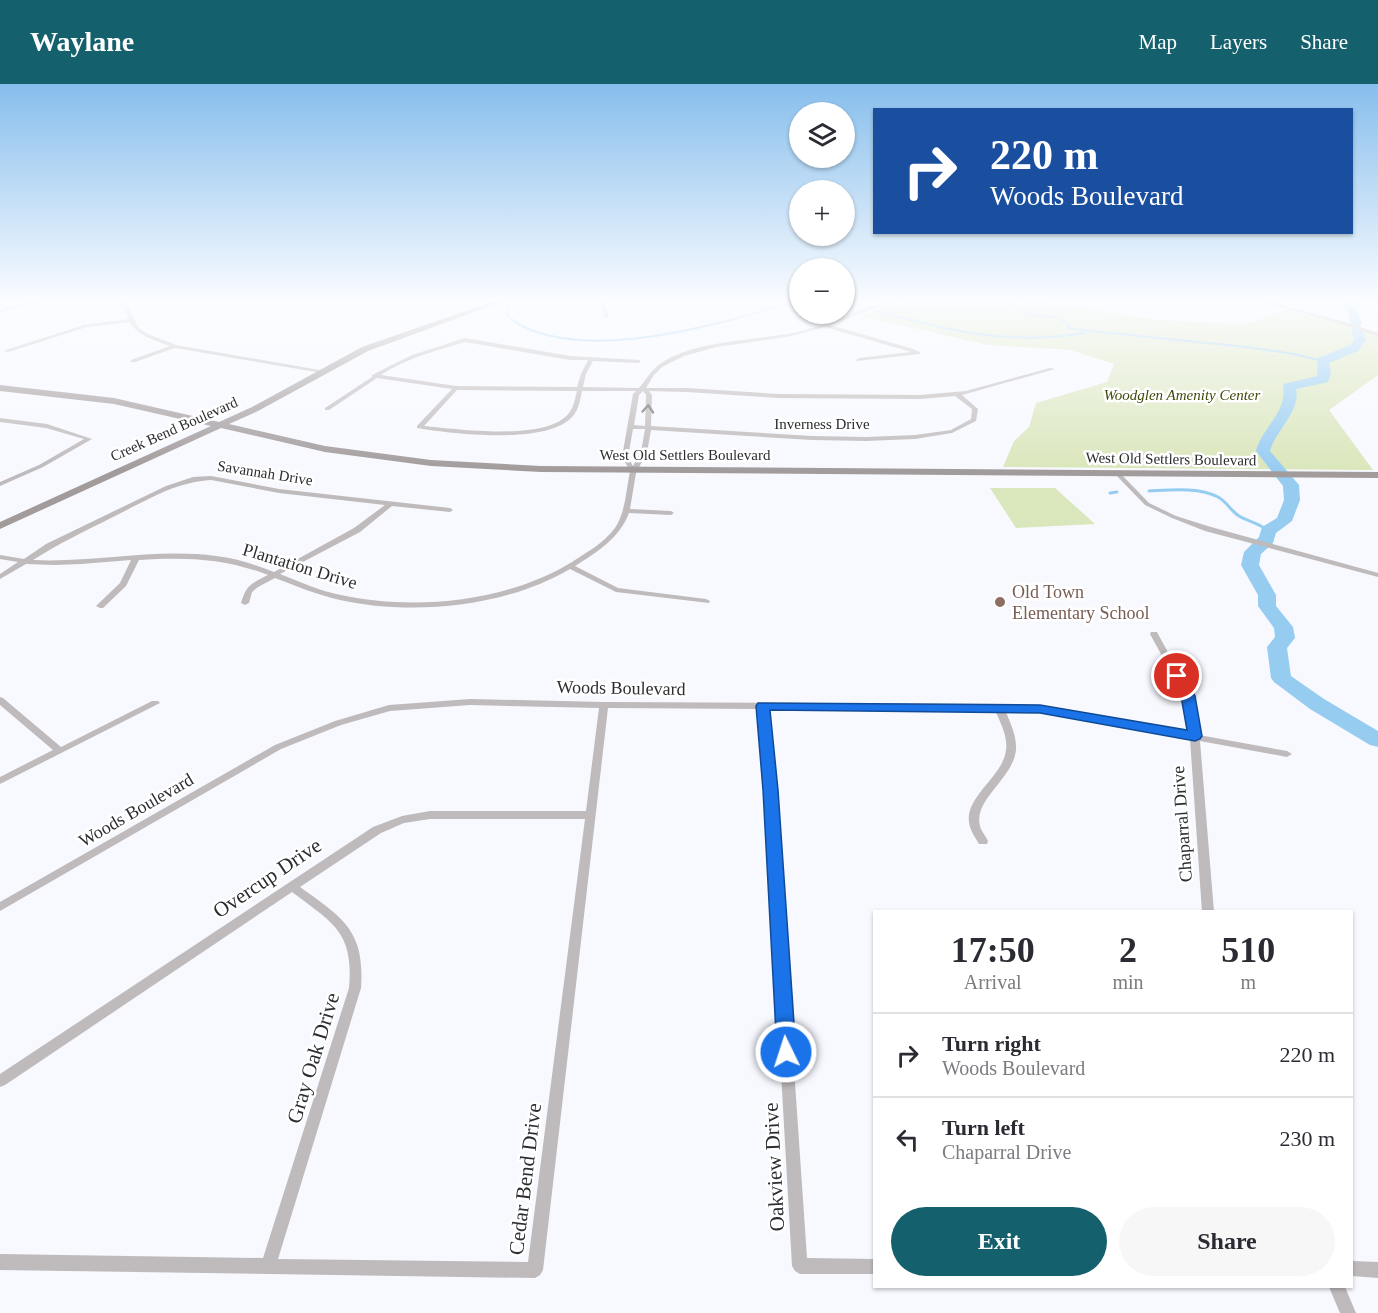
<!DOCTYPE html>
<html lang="en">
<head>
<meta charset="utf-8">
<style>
	:root { --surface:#fff; --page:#f7f7f7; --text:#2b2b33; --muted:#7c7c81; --line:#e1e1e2; --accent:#14606c }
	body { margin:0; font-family:Georgia,serif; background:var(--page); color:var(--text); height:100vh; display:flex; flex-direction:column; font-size:22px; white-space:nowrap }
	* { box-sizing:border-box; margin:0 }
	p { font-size:20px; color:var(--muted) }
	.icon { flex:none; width:33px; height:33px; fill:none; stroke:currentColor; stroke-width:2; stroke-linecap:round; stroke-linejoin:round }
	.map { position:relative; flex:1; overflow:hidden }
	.side { position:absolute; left:873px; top:826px; width:480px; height:378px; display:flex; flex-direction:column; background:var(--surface); border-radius:0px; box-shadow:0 2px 4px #0004 }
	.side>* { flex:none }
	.hud { position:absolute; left:873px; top:24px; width:480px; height:126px; border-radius:0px; box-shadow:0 2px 4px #0004; background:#1a4fa0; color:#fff; overflow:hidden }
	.controls { position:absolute; left:789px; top:18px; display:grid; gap:12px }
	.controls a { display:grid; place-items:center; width:66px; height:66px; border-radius:50%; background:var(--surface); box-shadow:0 2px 4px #0004; font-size:30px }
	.pin { position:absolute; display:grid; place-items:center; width:51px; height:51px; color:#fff; margin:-26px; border:3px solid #fff; border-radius:50%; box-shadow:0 2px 6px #0007 }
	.me { position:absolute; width:66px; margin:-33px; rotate:356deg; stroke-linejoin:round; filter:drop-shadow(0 0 4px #0008) }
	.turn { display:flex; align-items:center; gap:21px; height:126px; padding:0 18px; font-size:27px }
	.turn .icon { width:78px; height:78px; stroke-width:2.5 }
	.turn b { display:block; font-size:42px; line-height:51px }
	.eta { display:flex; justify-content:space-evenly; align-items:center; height:102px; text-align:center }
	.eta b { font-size:36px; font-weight:700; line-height:42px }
	.button { display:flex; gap:12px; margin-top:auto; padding:12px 18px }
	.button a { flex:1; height:69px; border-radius:36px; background:var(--accent); color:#fff; font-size:24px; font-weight:700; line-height:69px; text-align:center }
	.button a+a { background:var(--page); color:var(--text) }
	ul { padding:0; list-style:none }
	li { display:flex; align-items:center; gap:18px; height:84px; padding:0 18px; border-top:2px solid var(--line) }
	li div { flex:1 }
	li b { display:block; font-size:22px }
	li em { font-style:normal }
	header { display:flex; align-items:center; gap:36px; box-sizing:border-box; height:84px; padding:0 30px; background:var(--accent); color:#fff }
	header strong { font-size:28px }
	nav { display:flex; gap:33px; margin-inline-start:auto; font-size:21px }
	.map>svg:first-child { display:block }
</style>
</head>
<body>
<header>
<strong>Waylane</strong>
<nav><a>Map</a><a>Layers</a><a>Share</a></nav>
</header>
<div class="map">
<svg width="1378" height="1229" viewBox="0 0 1378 1229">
	<rect width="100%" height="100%" fill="#f7f9ff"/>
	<g fill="#dae6bb">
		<path d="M914,215H1024L1160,236L1246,240L1286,226L1344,240L1378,252V291L1329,326L1373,386L1003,383L1014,357L1029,343L1036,319L1107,298L1114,280L1071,266L988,261L860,232Z"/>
		<path d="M990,404H1055L1095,440L1016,444Z"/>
	</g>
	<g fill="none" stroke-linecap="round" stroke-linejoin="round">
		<g stroke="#97ccf1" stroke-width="2">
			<path d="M966,215L1010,221L1029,231L1054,233L1067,239"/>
			<path d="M844,218L860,222"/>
			<path d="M508,220L507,232C515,237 522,243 531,246C592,269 677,250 738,234C759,229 778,221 800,219"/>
			<path d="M873,226C944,246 1011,262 1085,249"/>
			<path d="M1353,227L1364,215"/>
			<path d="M1068,241L1069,244L1082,246L1246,263L1294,270L1322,277"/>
		</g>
		<g stroke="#97ccf1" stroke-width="3">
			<path d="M1149,407C1171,406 1198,403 1218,413C1227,418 1231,427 1239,432C1249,438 1260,439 1268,447"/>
			<path d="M1110,409L1117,408"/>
		</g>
		<path fill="#97ccf1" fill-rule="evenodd" d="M1334,215H1348L1354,218L1362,240L1358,243L1363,246L1366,256L1358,267L1329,279L1331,289L1328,298L1296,305C1301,327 1275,347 1270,367L1299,401L1300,416L1292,437L1276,449L1273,459L1261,470L1259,481L1276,511V522L1293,543L1295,554L1287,564L1291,592L1324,615L1378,647V663L1370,661L1310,625L1274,598L1271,594L1267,563L1275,553L1274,544L1258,522V511L1241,481L1244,468L1259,453L1262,443L1277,434L1284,416L1283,402L1256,367C1261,345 1288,327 1283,303L1284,300L1317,292L1318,274L1350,261L1354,256L1351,246L1355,243L1350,240L1348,228L1343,223L1344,221Z"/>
		<g fill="#bfbabb" fill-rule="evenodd">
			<path d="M44,215H52L0,228V226Z"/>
			<path d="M115,215H120L126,219L138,243L148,250L176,261L325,287L322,289L175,264L135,278H131V276L170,262C155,256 138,253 130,238L87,243L8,268L3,267L84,241L129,235L122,221Z"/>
			<path d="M582,215H603L609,233L607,234L605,233L599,216H584Z"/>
			<path d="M897,215H906L880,222L830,241L910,264L920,268V270L857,277L856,276L859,274L911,268L825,243L787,253L716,263L684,272L662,283L654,291L646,304H687L779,310L920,311L966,307L1050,284L1055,285L962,311L978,325L976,337L952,349L915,355L866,357L812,356L651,346L647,368L636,389L630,425L671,427L674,429L671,431L629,429C619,455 597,468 575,482L618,504L706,515L710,517L709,519L616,508L570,485C506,523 412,532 340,516C318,511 296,502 275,494L258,503L252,508L249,519L245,521L241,519C246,501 252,499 268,491C224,474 185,473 139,476L126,502L103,524H100L96,522L120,499L131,476L81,480L54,481L26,480L0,495V490L18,478L0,475V471L24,475L46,460L166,402L193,393L211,392L279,405L450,424L453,426L450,428L392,422L360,448L280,490C300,498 320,507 341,511C414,527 507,518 572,478C587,468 604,459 615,444C626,427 626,406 630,387L622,373L633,310L636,307H582C580,316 579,326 572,333C547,361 452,350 417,344V342L452,305L377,294L329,326H325V324L372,293V291L412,271L465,254L570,272L640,276V278L638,279L593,277L586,290L583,303L639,304C646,296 651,286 660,280C695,255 760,257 802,247C834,239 864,222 897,215ZM465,258L570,276H588L581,290L577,303L456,302L381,291C406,274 436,267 465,258ZM457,306L577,307C575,314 574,323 569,329C547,358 457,345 424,342ZM643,307L646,311L645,342L634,341L639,311ZM649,307L687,308L779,314L920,315L955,312L972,325L971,335L951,346L915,351L866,353L812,352L651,342L652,311ZM633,345H645L641,368L633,382L628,373ZM211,396L279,409L385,421L354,444L274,488C255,481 236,474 216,472C155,464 94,479 33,476C58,460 85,447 111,434C144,418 174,398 211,396Z"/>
			<path d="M1124,215H1138L1144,217L1142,218Z"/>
			<path d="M1249,215H1257L1342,237L1378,249V252L1338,239Z"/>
			<path d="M0,334L47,340L92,355L43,383L0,402V398L39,381L84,355L46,344L0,338Z"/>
			<path d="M1117,387L1119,388L1149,419L1176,432L1211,443L1378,489V493L1205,447L1172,434L1145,421L1115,390L1114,389Z"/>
			<path d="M1151,548H1157L1158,550L1192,612L1199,651L1287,667L1292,670L1287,673L1200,657L1214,828H1202L1190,655L1063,631L1005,626C1010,638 1017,652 1016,666C1013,696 970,717 981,745C983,749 986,753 988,757L987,760H979C976,755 972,749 970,743C961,714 1003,694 1006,666C1008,652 1000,638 995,626L768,625L775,707L807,1174L874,1175V1190H800L795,1187L792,1182L765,707L759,625L608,624L543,1186L540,1191L535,1194L0,1186V1170L263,1174L349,904C354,848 333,839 292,808L5,1001L0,1003V990L373,743L402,732L430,727H586L599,624L470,621L390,627L341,641L281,665L0,827V818L275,661L335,637L389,621L470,615L604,618L1018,620L1063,625L1190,649L1184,612L1150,550ZM430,735H585L528,1178L278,1175L361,904C365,846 343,834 300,803L381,749L404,739Z"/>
			<path d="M0,613L3,614L61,663L152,617H158L160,619L0,700V693L53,666L0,621Z"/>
			<path d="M1352,1177L1378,1178V1194L1352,1192Z"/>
			<path d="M1329,1203H1345L1356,1229H1340Z"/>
		</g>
		<path fill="#a29b9c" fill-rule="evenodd" d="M500,215H510L368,267L258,327L229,340L325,362L431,376L541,382L1378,388V394L541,388L431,382L325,368L221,344L0,445V438L211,342L114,320L0,307V301L114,314L219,338L252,323L362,263Z"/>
	</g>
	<defs><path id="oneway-chevron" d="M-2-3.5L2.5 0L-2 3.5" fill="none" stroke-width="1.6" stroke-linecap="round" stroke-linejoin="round" transform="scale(1.5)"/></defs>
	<use stroke="#6e6c6f" href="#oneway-chevron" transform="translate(648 325) rotate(-85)"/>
	<linearGradient id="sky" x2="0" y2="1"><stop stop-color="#87beec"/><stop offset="0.56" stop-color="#fbfcff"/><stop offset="1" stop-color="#fbfcff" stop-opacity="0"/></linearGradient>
	<rect width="1378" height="387" fill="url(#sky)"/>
	<path fill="#1a73e8" stroke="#114b97" stroke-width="1.5" d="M1177,588L1182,589L1195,612L1202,652L1200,655L1195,657L1040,629L770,626L778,706L796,968L793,974L786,977L780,974L777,968L763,706L756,622L758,619L1040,621L1187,646L1181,612L1171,592Z"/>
	<circle fill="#8d6e63" stroke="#fff" stroke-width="2" cx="1000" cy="518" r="6"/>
	<g text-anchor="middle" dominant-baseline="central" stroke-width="5" stroke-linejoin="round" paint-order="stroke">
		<g font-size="15" font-style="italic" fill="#3d4908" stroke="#fff">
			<text x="1182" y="311">Woodglen Amenity Center</text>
		</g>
		<g font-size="15" fill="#2b2d30" stroke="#fff">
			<text x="822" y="340">Inverness Drive</text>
			<text transform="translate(174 345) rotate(-24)">Creek Bend Boulevard</text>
			<text x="685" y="371">West Old Settlers Boulevard</text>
			<text transform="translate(1171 375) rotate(1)">West Old Settlers Boulevard</text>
			<text transform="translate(265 389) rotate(9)">Savannah Drive</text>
		</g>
		<g font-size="18" fill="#2b2d30" stroke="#fff">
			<text transform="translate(300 482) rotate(17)">Plantation Drive</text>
			<text transform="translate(621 604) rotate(1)">Woods Boulevard</text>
			<text transform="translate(136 726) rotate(-30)">Woods Boulevard</text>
			<text transform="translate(1182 740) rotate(-94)">Chaparral Drive</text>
		</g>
		<g font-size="18" fill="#785e54" stroke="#fff" text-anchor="start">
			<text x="1012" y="508">Old Town<tspan x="1012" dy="21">Elementary School</tspan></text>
		</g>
		<g font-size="21" fill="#2b2d30" stroke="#fff">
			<text transform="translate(267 794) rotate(-34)">Overcup Drive</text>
			<text transform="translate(313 974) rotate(-73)">Gray Oak Drive</text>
			<text transform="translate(774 1083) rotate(-93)">Oakview Drive</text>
			<text transform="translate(525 1095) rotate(-83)">Cedar Bend Drive</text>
		</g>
	</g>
</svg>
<div class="controls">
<a><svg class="icon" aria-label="layers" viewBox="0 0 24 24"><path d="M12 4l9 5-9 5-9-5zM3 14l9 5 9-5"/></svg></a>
<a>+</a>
<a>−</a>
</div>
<div class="pin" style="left:1177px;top:592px;background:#d93025"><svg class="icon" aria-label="arrive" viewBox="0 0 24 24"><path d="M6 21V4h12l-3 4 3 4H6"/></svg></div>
<svg class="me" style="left:786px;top:968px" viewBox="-20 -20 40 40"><circle r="17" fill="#1a73e8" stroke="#fff" stroke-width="3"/><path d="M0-11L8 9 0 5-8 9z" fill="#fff"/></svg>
<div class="hud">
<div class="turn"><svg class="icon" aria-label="right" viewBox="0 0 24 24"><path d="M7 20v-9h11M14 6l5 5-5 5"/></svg><div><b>220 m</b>Woods Boulevard</div></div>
</div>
<section class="side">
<div class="eta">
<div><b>17:50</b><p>Arrival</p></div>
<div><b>2</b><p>min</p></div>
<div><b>510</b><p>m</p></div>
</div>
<ul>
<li><svg class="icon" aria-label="right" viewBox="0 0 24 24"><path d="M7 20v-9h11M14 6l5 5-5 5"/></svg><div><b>Turn right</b><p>Woods Boulevard</p></div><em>220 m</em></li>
<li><svg class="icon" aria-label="left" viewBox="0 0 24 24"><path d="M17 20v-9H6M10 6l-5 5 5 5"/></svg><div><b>Turn left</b><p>Chaparral Drive</p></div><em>230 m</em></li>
</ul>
<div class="button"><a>Exit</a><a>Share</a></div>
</section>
</div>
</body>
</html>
